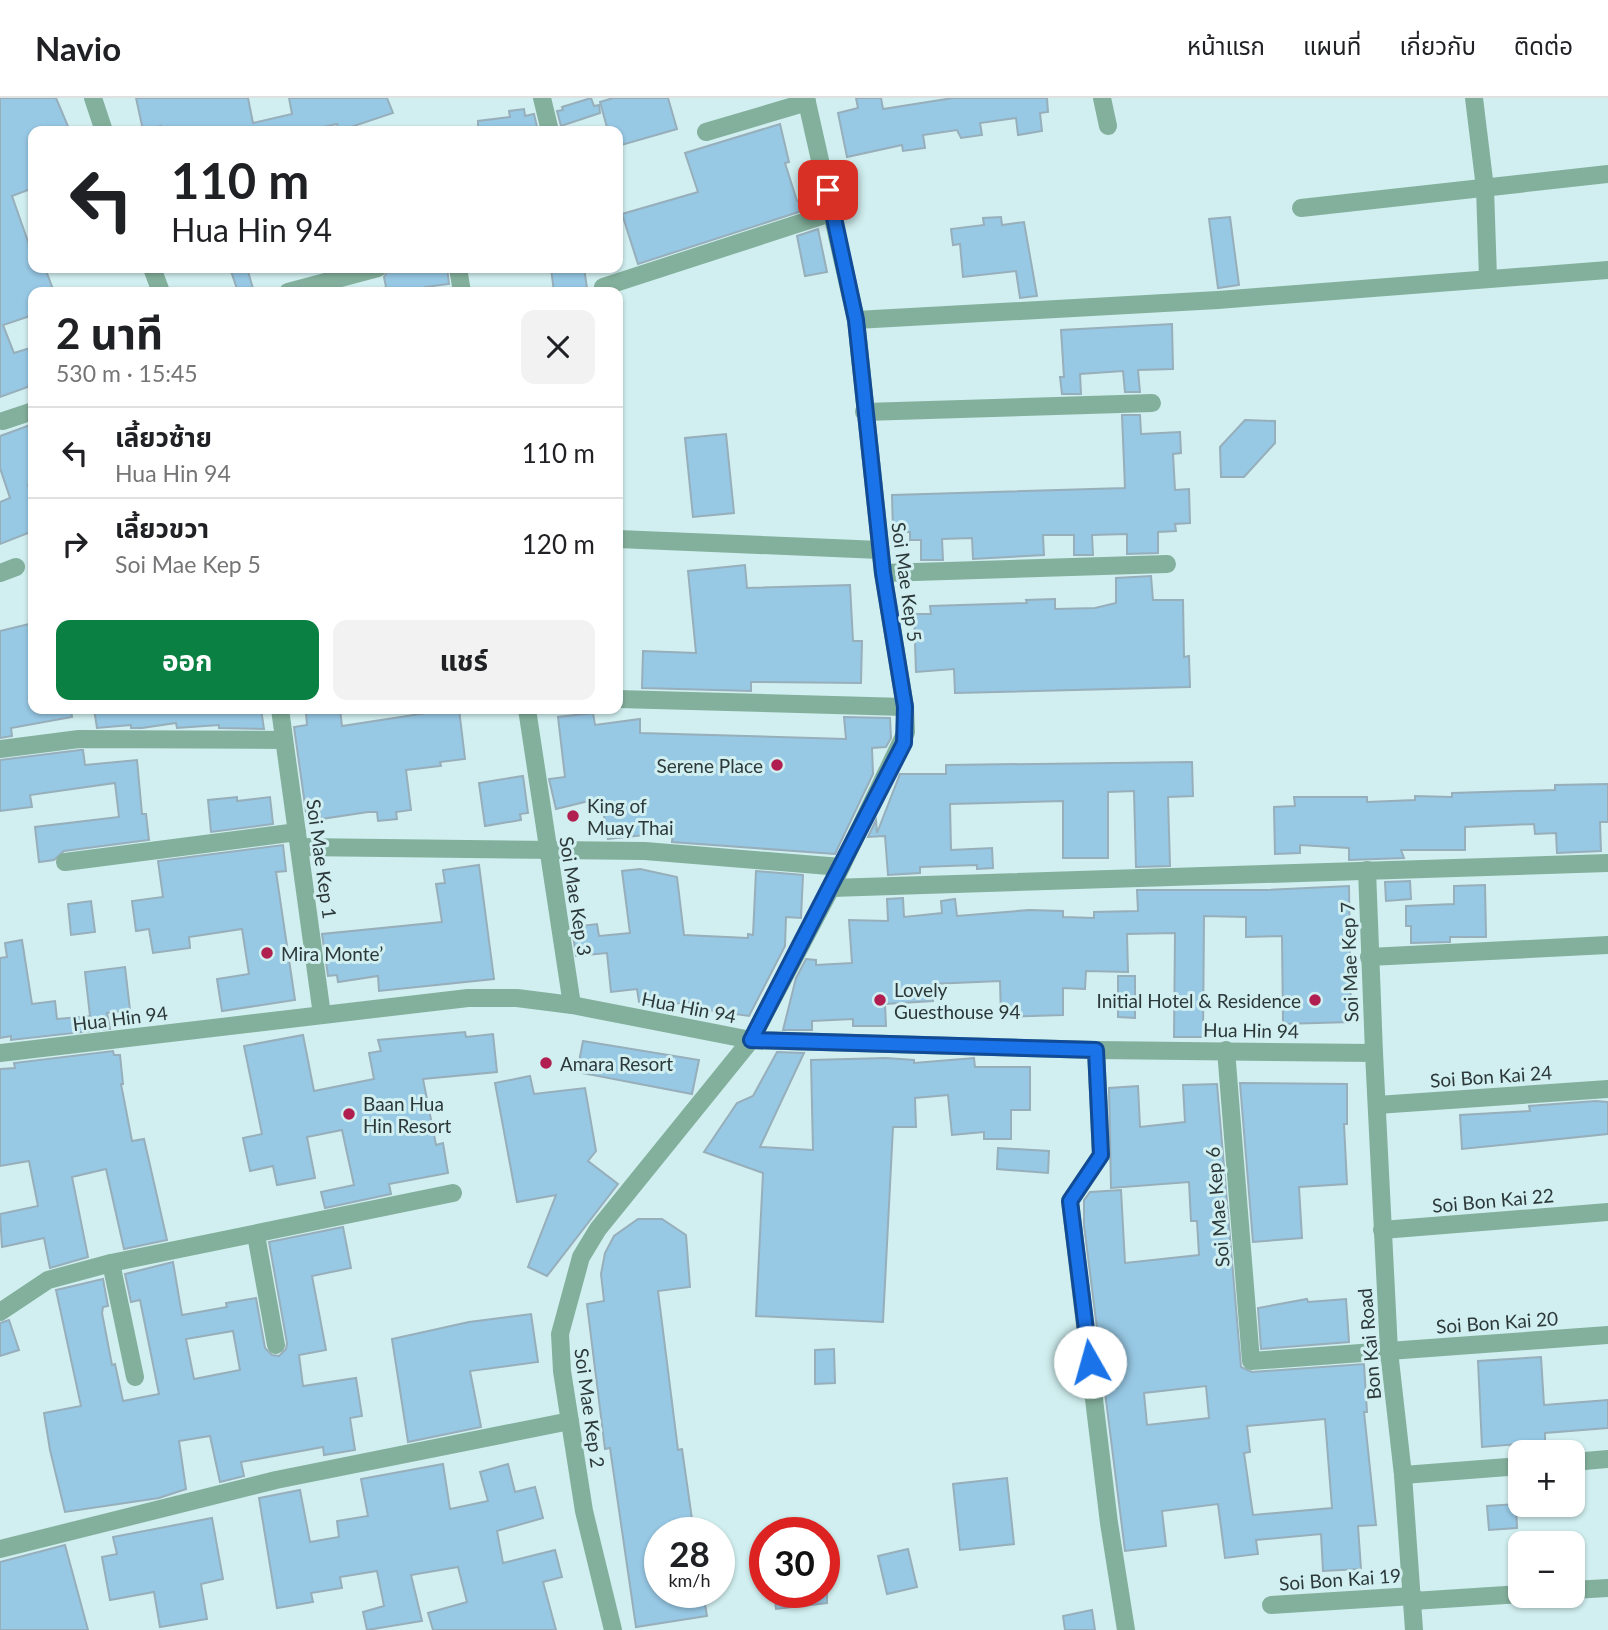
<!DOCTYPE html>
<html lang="th">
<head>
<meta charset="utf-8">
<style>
	:root { --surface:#fff; --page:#f2f2f2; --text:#202124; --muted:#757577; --line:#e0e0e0; --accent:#0b8043 }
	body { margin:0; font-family:Lato,"Noto Sans Thai",sans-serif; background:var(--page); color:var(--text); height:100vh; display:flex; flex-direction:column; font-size:26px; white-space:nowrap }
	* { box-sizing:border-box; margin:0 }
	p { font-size:23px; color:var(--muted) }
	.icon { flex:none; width:38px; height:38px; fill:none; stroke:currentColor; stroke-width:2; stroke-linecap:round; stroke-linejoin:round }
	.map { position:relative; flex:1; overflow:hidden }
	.details { position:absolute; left:28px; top:189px; width:595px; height:427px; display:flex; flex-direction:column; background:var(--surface); border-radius:14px; box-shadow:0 2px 5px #0004 }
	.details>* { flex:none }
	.hud { position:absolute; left:28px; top:28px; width:595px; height:147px; border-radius:14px; box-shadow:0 2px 5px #0004; background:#fff; color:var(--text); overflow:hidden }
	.controls { position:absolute; left:1508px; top:1342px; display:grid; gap:14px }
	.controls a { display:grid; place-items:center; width:77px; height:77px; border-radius:14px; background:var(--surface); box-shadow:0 2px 5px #0004; font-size:35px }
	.speed { position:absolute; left:644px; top:1419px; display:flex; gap:14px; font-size:35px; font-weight:700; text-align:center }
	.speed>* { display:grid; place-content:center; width:91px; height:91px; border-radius:50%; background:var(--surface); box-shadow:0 2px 5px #0004; line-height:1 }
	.speed small { font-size:18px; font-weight:400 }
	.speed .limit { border:10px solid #d22; background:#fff; color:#111 }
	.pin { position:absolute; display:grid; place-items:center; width:60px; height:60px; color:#fff; margin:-30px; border-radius:14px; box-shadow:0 4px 10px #0006 }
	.me { position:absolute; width:77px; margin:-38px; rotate:353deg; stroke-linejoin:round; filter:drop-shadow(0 0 5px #0008) }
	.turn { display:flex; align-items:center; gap:24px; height:147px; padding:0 28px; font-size:32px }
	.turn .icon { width:91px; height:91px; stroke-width:2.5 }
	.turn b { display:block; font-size:49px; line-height:60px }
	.round { display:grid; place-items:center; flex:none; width:74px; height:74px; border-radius:14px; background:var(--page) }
	.summary { display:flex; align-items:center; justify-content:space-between; height:119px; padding:0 28px }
	h1 { font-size:42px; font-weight:700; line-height:52px }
	.button { display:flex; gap:14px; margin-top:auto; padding:14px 28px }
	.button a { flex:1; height:80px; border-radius:14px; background:var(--accent); color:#fff; font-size:28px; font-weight:700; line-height:80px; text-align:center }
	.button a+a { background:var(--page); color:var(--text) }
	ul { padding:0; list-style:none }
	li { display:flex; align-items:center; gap:21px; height:91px; padding:0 28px; border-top:2px solid var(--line) }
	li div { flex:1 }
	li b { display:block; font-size:26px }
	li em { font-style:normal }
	header { display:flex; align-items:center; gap:42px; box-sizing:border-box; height:98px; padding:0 35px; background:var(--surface); border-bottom:2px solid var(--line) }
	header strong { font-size:33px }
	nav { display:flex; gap:38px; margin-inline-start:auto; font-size:24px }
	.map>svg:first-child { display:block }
</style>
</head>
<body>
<header>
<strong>Navio</strong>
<nav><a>หน้าแรก</a><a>แผนที่</a><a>เกี่ยวกับ</a><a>ติดต่อ</a></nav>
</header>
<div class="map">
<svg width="1608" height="1532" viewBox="0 0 1608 1532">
	<rect width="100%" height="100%" fill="#d1eff0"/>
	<g fill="#97c8e4" stroke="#97aebb" stroke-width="2" fill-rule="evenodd">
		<path d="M0,0H56L70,33H33V90L12,98L33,158V170H45L54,194H33V217L3,227L14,255L33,249V287L0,299Z"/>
		<path d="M136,0H248L253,25L292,16L289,0H387L393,15L339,33L337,26L305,33H161V28L143,32Z"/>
		<path d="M591,0L594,8L599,7L600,15L561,28L557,13L563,12L562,9Z"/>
		<path d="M613,0H668L677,31L618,48V33H608L600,4Z"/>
		<path d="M856,0H881L883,11L953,0H1047L1048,14L1040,15L1042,33L1018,37L1016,20L980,25L982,37L961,40L957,32L923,37L925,50L903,53L902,47L847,59L838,15L858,10Z"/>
		<path d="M524,11L525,18L534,16L538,33H478V23L510,19L509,13Z"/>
		<path d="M780,26L789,64L785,65L797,103L812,99L814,109L638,166L622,116L698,94L685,55Z"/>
		<path d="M1001,119L1002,127L1024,124L1037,198L1020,200L1016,173L963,179L960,146L953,147L951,131L984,127L983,120Z"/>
		<path d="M1230,119L1239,187L1218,190L1209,121Z"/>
		<path d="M818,131L827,174L805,178L797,138Z"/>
		<path d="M230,170H247L254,194H238Z"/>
		<path d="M402,170H447L449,186L425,189L426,194H387L384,179L389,172Z"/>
		<path d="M551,170H584L587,190L554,194Z"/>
		<path d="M1172,226L1173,271L1138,272L1140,294H1125L1123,273L1080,276L1081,296H1062L1060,279H1064L1061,232Z"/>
		<path d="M1122,317H1140L1141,336L1180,334L1181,355L1173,356L1175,392L1189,391L1190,425L1175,426L1176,433L1158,434V455L1127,456V436L1092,437L1093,457H1074V437H1043L1044,457L973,461L972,440L942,441L943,462H921V442H910V434H893L892,397L1125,390Z"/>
		<path d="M1245,322L1275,323V345L1244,379H1221L1220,349Z"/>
		<path d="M33,326V385L28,387L33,402V433L0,446V404L10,400L0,370V338Z"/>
		<path d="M726,336L734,415L693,419L685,340Z"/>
		<path d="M745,467L747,490L850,487L853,543H862L861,585L751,584V593L642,590L643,553L696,555L688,473Z"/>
		<path d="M1151,478L1153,502H1183L1184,559L1189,558L1190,589L955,595L954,571L916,574L914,516H931L930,508L1027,505L1026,502L1055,501V511L1095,510L1116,505V480Z"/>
		<path d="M33,525V611H71L72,619L11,630L12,638L0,640V533Z"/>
		<path d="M94,611H261L264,631L219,630V627L177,630L176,625L142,630H131V627L97,630Z"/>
		<path d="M322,611H340L342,628L433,614L432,611H459L465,661L440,664L441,668L406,672L411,712L396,714L397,721L378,723L377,714H368L321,721L319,712L306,714L294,629L307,627L306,615Z"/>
		<path d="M593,615L595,627L640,621V635L846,641L844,619L890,620L891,640L886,649L872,650L873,676L835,756L672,744L673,734L608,741L601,700L556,711L549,681L565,679L558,619Z"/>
		<path d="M80,652H83L85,667L137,662L142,716H146L149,742L64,753L54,762L39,764L35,729L119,719L115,685L30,697L32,709L0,713V662Z"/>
		<path d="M1192,664L1193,698L1168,699L1170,768L1136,769L1134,693L1108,694V760H1063V703L950,706L951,752L992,750L993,770L977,771V767L920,769V775L888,777L885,738L868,739L876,722L877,735L900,676H946V667Z"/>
		<path d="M523,678L528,715L520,716L521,722L485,728L479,685Z"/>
		<path d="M1608,686V724H1600L1601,753L1557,755L1556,735L1535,736L1534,726L1465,729V752H1401L1404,760L1349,762V750L1300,747V755L1275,756L1274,709L1295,708L1294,699H1367V704L1415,702V698L1452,699V695L1555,692V687Z"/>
		<path d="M237,699V703L270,699L273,726L211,734L208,702Z"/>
		<path d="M283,747L286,773L276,774L295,902L222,913L217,881L249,876L242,831L189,839L190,850L153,855L149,831L136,833L132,803L163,799L158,763Z"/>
		<path d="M479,767L494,881L379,893L378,878L338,884L337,877L328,878L322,836L442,824L436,786L445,785L443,772Z"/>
		<path d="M640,771L677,779L684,837L748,840V836L753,837L756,773L803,777L801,820L786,819L785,848L749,918L699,911V903L656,908L639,904L637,891L611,894L607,855L576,858L572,829L597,826L599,838L630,835L622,773Z"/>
		<path d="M1410,783L1411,801L1386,803L1385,784Z"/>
		<path d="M1485,787L1486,839H1450V844L1411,845V828H1406V808L1454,806V788Z"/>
		<path d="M1349,788L1351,924L1283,926L1282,838L1246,839V819L1204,818L1203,939H1174L1175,835L1127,836L1128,874L1086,873L1085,891L1063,890V917L1001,919L1000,883L932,886L933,903L885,906L886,928H853V921L812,923V932H783L796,880L806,861L816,862V867L852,865L849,822L888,823L887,801L903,800L904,819L942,815L941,803L955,801L957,818L1029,812L1063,813V819L1094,820V814L1138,813L1137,792H1265Z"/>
		<path d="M91,803L95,834L71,837L68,806Z"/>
		<path d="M22,842L32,906L55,903L57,921L90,918L85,874L125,869L130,912L107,915L110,931L11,942V938L0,940V860L7,859L5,845Z"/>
		<path d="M1118,878H1135V920L1118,919Z"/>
		<path d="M465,934L466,939L493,936L497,974L423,981L436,1047L443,1045L448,1075L389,1086L391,1096L325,1110L321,1094L354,1087L342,1032L307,1039L315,1080L277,1087L273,1068L250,1073L243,1040L262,1036L244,948L303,937L314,993L374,981L369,955L381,953L378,942Z"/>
		<path d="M583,943L699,962L692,996L577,974Z"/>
		<path d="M113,953L114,957H120L123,986H121L132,1043L144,1041L167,1142L124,1151L106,1071L72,1079L88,1159L50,1170L44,1140L2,1149L0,1116L38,1108L29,1063L0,1068V971L15,970L14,965Z"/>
		<path d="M777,954L804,955L760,1049L813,1052L811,962L886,960L914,962V965L974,960L975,969H1030V1012H1011V1041H984V1034L952,1037L948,997L915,1000L916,1029H893L883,1224L756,1218L763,1075L704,1054L737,1005L753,998Z"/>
		<path d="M530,978L534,996L585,990L596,1053L588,1063L618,1086L547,1178L528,1169L556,1097L517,1104L495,985Z"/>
		<path d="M1240,985L1347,986V1026H1344L1347,1086L1299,1089L1302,1140L1253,1144Z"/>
		<path d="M1217,986L1241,1269L1252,1274L1364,1266L1367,1314H1364L1376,1427L1358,1428L1361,1471L1323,1473L1321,1436L1256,1442L1258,1456L1225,1460L1218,1406L1162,1413L1166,1448L1125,1453L1084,1127V1102L1090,1094L1121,1092L1125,1165L1199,1157L1197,1123H1191L1189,1084L1111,1090L1109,990L1138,988L1140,1029L1185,1024L1183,987ZM1206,1288L1209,1320L1147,1327L1144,1295ZM1325,1321L1332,1410L1253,1417L1244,1355L1250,1354L1247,1328Z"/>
		<path d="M1596,1003L1608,1004V1036L1462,1051L1460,1017L1530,1013L1529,1008Z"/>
		<path d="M998,1050L1049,1053L1048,1075L997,1071Z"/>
		<path d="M638,1121H662L686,1137L690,1189L658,1193L678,1352L682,1351L694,1435H660V1494H703L707,1518L636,1529L610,1350L605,1351L587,1206L604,1203L601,1176L605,1155L614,1138Z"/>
		<path d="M343,1129L351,1170L312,1178L326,1252L299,1257L303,1288L356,1280L362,1318L350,1320L355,1352L324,1357L323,1349L241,1364L244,1378L220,1384L210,1338L179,1343L186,1391L159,1400L65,1414L50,1352L44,1315L81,1308L56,1192L103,1181L108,1208L103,1209L102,1215L112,1267L115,1266L123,1303L159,1296L140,1202L131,1204L125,1176L173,1164L182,1217L227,1209L226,1205L256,1200L265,1250L272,1257L279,1258L286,1251L287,1245L269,1144ZM233,1233L240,1272L194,1281L186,1241Z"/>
		<path d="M1307,1201L1308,1204L1346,1201L1349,1244L1261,1251L1258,1210Z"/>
		<path d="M531,1216L538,1264L470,1273L481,1329L408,1344L392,1241L469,1224Z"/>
		<path d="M9,1222L19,1252L0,1258V1225Z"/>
		<path d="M834,1251L835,1285L815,1286V1252Z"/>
		<path d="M1541,1259L1544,1307L1608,1302V1330L1545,1335V1344L1482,1349L1478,1263Z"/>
		<path d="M443,1366L450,1411L488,1403L480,1374L508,1366L515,1394L535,1389L543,1420L497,1433L503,1465L555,1452L562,1479L543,1484L556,1532H433L428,1515L467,1504L458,1469L411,1477L422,1523L367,1532L363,1514L384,1508L377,1473L340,1479L342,1490L311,1495L313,1504L277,1510L259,1400L300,1392L310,1444L339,1439L337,1423L368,1418L361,1381Z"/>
		<path d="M1007,1380L1014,1446L960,1452L953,1386Z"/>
		<path d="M1516,1406L1517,1430L1489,1432L1487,1408Z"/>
		<path d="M212,1420L223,1481L201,1486L207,1521L160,1529L154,1494L110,1502L102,1459L117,1456L113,1439Z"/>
		<path d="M65,1447L88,1532H0V1464Z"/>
		<path d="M908,1451L917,1489L887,1496L878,1458Z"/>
		<path d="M774,1494H827V1505L776,1511Z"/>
		<path d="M1092,1512L1095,1532H1065L1063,1518Z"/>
	</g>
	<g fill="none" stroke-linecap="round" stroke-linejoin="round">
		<g stroke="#83b09c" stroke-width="18">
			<path d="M93,0L104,33"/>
			<path d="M542,0L550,33"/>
			<path d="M1102,0L1108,28"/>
			<path d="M1474,0L1485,90L1488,180"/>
			<path d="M706,34L807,4"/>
			<path d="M1301,110L1608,76"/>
			<path d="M152,170L161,194"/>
			<path d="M458,170L462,194"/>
			<path d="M603,189L834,114"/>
			<path d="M288,194L378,170"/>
			<path d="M856,222L1218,202L1608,172"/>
			<path d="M864,314L1152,305"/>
			<path d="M3,323L33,313"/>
			<path d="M618,441L880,452"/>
			<path d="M0,475L16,469"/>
			<path d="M883,475L1167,466"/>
			<path d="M618,601L905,609"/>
			<path d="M280,611L322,917"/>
			<path d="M527,611L572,907"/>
			<path d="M0,651L79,641L284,642"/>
			<path d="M299,749L645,753L841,769"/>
			<path d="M65,764L297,734"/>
			<path d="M1367,772L1374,955"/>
			<path d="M831,790L1608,765"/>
			<path d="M1369,859L1608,847"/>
			<path d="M1096,952L1101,1057L1070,1103L1109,1425L1126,1532"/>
			<path d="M1226,952L1251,1263L1608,1237"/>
			<path d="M1377,1007L1608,991"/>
			<path d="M1382,1132L1608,1114"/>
			<path d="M256,1137L276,1247"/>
			<path d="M111,1165L135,1279"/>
			<path d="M0,1214L48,1182L111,1165L453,1095"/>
			<path d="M1573,1364L1608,1361"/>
			<path d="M1403,1377L1521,1368"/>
			<path d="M0,1451L276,1382L570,1323"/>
			<path d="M1573,1492L1608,1490"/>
			<path d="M1413,1503L1521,1496"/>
			<path d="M1271,1507L1413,1498"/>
			<path d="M613,1532L584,1413L562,1273L560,1236L581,1159L598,1131L751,942L831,790L906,634L905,609L883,475L856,222L806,0"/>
		</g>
		<path stroke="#83b09c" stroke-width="18" d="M0,955L468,900H517L572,907L751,942L1096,952L1374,955L1389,1253L1403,1377L1414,1532"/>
	</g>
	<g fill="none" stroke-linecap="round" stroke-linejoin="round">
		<g stroke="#114b97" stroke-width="18">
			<path id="route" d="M828,92L856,222L883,475L905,609L904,645L751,942L1096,952L1101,1057L1070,1103L1090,1264"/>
		</g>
		<use href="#route" stroke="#1a73e8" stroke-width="12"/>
	</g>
	<g fill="#b01f4f" stroke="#d1eff0" stroke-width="2.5">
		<circle cx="777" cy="667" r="7"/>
		<circle cx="573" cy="718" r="7"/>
		<circle cx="267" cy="855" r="7"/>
		<circle cx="880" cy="902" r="7"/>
		<circle cx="1315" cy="902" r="7"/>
		<circle cx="546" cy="965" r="7"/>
		<circle cx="349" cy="1016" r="7"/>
	</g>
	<g text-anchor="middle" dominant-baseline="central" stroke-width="6" stroke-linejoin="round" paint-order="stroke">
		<g font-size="19" fill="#2c3839" stroke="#d1eff0">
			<text transform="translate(907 484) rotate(82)">Soi Mae Kep 5</text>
			<text transform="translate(322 761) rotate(82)">Soi Mae Kep 1</text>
			<text transform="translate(576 798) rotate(81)">Soi Mae Kep 3</text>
			<text transform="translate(1349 864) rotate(-92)">Soi Mae Kep 7</text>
			<text transform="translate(689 909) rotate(11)">Hua Hin 94</text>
			<text transform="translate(120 920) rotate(-7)">Hua Hin 94</text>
			<text transform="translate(1251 932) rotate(1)">Hua Hin 94</text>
			<text transform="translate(1491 978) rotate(-4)">Soi Bon Kai 24</text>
			<text transform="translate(1493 1102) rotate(-5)">Soi Bon Kai 22</text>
			<text transform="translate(1217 1109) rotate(-95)">Soi Mae Kep 6</text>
			<text transform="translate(1497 1224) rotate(-4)">Soi Bon Kai 20</text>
			<text transform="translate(1369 1246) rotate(-95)">Bon Kai Road</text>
			<text transform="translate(590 1310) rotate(82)">Soi Mae Kep 2</text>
			<text transform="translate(1340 1481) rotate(-4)">Soi Bon Kai 19</text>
		</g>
		<g font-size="19" fill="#2c3839" stroke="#d1eff0" text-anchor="start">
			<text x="763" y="667" text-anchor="end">Serene Place</text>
			<text x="587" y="707">King of<tspan x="587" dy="22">Muay Thai</tspan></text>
			<text x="281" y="855">Mira Monte’</text>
			<text x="894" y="891">Lovely<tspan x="894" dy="22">Guesthouse 94</tspan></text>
			<text x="1301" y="902" text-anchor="end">Initial Hotel &amp; Residence</text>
			<text x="560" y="965">Amara Resort</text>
			<text x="363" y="1005">Baan Hua<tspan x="363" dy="22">Hin Resort</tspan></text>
		</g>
	</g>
</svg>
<div class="controls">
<a>+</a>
<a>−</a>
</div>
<div class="speed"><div>28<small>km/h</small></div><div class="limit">30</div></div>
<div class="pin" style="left:828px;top:92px;background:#d93025"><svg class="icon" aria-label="arrive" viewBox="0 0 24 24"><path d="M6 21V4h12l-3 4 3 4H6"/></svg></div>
<svg class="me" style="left:1090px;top:1264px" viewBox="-20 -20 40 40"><circle r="19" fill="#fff"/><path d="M0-13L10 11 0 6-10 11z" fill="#1a73e8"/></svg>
<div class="hud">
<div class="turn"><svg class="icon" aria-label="left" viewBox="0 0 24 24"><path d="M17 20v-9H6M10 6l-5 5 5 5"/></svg><div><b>110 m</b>Hua Hin 94</div></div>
</div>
<section class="details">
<div class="summary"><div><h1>2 นาที</h1><p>530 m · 15:45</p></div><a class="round"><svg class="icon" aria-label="close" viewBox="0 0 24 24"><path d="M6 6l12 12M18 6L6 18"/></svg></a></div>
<ul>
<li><svg class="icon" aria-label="left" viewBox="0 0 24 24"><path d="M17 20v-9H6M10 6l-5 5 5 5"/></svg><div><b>เลี้ยวซ้าย</b><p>Hua Hin 94</p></div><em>110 m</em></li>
<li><svg class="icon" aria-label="right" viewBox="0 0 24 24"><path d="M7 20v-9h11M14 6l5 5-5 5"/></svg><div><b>เลี้ยวขวา</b><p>Soi Mae Kep 5</p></div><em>120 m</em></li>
</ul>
<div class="button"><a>ออก</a><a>แชร์</a></div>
</section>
</div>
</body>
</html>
